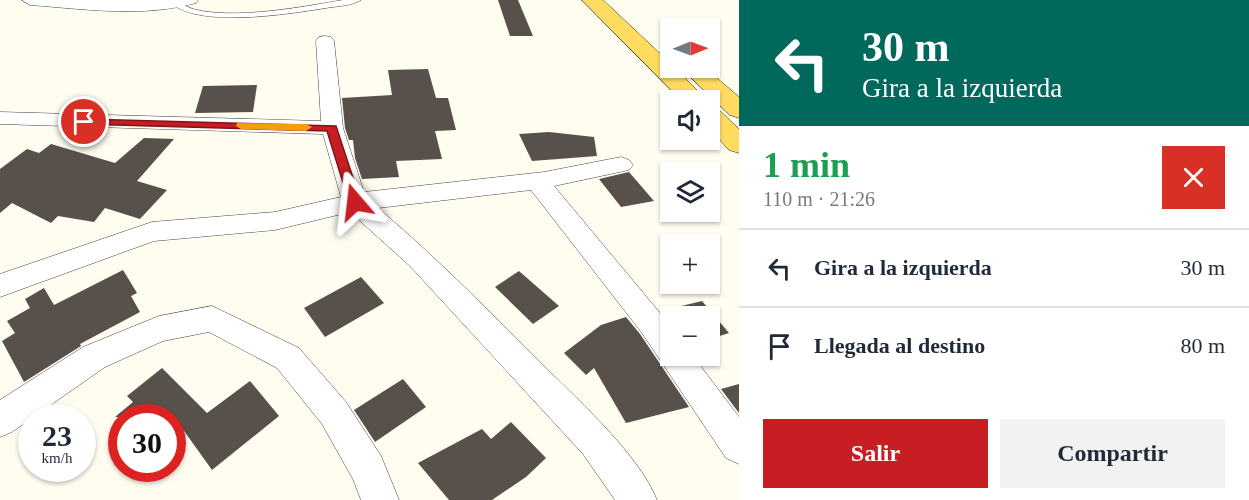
<!DOCTYPE html>
<html lang="es">
<head>
<meta charset="utf-8">
<style>
	:root { --surface:#fff; --page:#f2f2f3; --text:#1f2937; --muted:#747a83; --line:#e0e1e3; --accent:#c71e24 }
	body { margin:0; font-family:Georgia,serif; background:var(--page); color:var(--text); height:100vh; display:flex; flex-direction:column; font-size:22px; white-space:nowrap }
	* { box-sizing:border-box; margin:0 }
	p { font-size:20px; color:var(--muted) }
	.icon { flex:none; width:33px; height:33px; fill:none; stroke:currentColor; stroke-width:2; stroke-linecap:round; stroke-linejoin:round }
	.map { position:relative; flex:1; overflow:hidden }
	.drawer { display:flex; flex-direction:column; background:var(--surface); width:510px }
	.drawer>* { flex:none }
	.top-card { background:#00695c; color:#fff; overflow:hidden }
	.needle { width:39px; rotate:89deg }
	.fabs { position:absolute; left:660px; top:18px; display:grid; gap:12px }
	.fabs a { display:grid; place-items:center; width:60px; height:60px; border-radius:0px; background:var(--surface); box-shadow:0 2px 4px #0004; font-size:30px }
	.speed { position:absolute; left:18px; top:404px; display:flex; gap:12px; font-size:30px; font-weight:700; text-align:center }
	.speed>* { display:grid; place-content:center; width:78px; height:78px; border-radius:50%; background:var(--surface); box-shadow:0 2px 4px #0004; line-height:1 }
	.speed small { font-size:15px; font-weight:400 }
	.speed .limit { border:9px solid #d22; background:#fff; color:#111 }
	.pin { position:absolute; display:grid; place-items:center; width:51px; height:51px; color:#fff; margin:-26px; border:3px solid #fff; border-radius:50%; box-shadow:0 2px 6px #0007 }
	.me { position:absolute; width:66px; margin:-33px; rotate:343deg; stroke-linejoin:round; filter:drop-shadow(0 0 4px #0008) }
	.turn { display:flex; align-items:center; gap:21px; height:126px; padding:0 24px; font-size:27px }
	.turn .icon { width:78px; height:78px; stroke-width:2.5 }
	.turn b { display:block; font-size:42px; line-height:51px }
	.round { display:grid; place-items:center; flex:none; width:63px; height:63px; border-radius:0px; background:var(--page) }
	.summary { display:flex; align-items:center; justify-content:space-between; height:102px; padding:0 24px }
	h1 { font-size:36px; font-weight:700; line-height:45px; color:#1e9e55 }
	.primary-button { display:flex; gap:12px; margin-top:auto; padding:12px 24px }
	.primary-button a { flex:1; height:69px; border-radius:0px; background:var(--accent); color:#fff; font-size:24px; font-weight:700; line-height:69px; text-align:center }
	.primary-button a+a { background:var(--page); color:var(--text) }
	ul { padding:0; list-style:none }
	li { display:flex; align-items:center; gap:18px; height:78px; padding:0 24px; border-top:2px solid var(--line) }
	li div { flex:1 }
	li b { display:block; font-size:22px }
	li em { font-style:normal }
	main { display:flex; flex:1; min-height:0 }
	.map>svg:first-child { display:block }
</style>
</head>
<body>
<main>
<div class="map">
<svg width="739" height="500" viewBox="0 0 739 500">
	<rect width="100%" height="100%" fill="#fffcf0"/>
	<g fill="#58504a">
		<path d="M498,0H518L533,36H510Z"/>
		<path d="M428,69L436,98H448L456,130L435,131L442,159L396,161L399,177L362,179L355,158L353,140H349L345,128L342,98L392,95L388,70Z"/>
		<path d="M257,85L253,112L195,113L203,86Z"/>
		<path d="M549,132L594,137L597,156L532,161L519,134Z"/>
		<path d="M144,138L174,139L137,181L167,190L140,219L105,208L94,222L58,216L51,223L12,203L0,213V169L27,149L39,153L51,144L115,163Z"/>
		<path d="M629,172L654,201L621,207L599,179Z"/>
		<path d="M123,270L137,293L131,296L140,312L80,344L81,346L24,382L2,341L15,333L7,321L30,308L25,299L44,288L54,305Z"/>
		<path d="M519,271L559,306L533,324L495,287Z"/>
		<path d="M361,277L384,303L325,337L304,308Z"/>
		<path d="M702,301L729,333L710,339V316H670V322L661,311Z"/>
		<path d="M626,317L640,334L689,407L626,423L594,368L586,375L564,353L601,325Z"/>
		<path d="M162,368L207,413L250,381L279,416L212,470L174,417H115L133,402L127,396Z"/>
		<path d="M403,379L426,407L375,442L354,410Z"/>
		<path d="M739,384V413L721,389Z"/>
		<path d="M511,422L546,458L526,477L492,500H449L418,463L482,429L491,439Z"/>
	</g>
	<g fill="none" stroke-linecap="round" stroke-linejoin="round">
		<g stroke="#424242" stroke-width="1">
			<path id="lane" d="M343,0H361C352,6 337,6 326,8C288,14 202,28 172,4L176,2C182,3 187,7 193,9C234,20 302,7 343,0Z"/>
		</g>
		<g stroke="#424242" stroke-width="1">
			<g id="street">
				<path d="M22,0H198L196,3C142,18 85,9 30,5Z"/>
				<path d="M325,36L331,37L334,41L343,128L364,192L544,172L621,157L629,160L633,165L629,170L554,186L670,325V356H693L739,417V464L726,458L642,333L531,190L378,208C437,258 491,313 546,368C582,404 638,454 657,500H615L583,454L410,266L350,212L275,230L154,241L0,297V274L152,222L275,212L341,197L323,134L0,124V112L321,121L316,41L319,37Z"/>
				<path d="M212,306L299,348L346,402L381,456L399,500H361L353,479L322,424L277,368L209,332L163,341L105,367L12,432L0,437V400L83,347L159,316Z"/>
			</g>
		</g>
		<g stroke="#202020" stroke-width="1">
			<g id="primary">
				<path d="M582,0H603L670,63V68H675L707,100H681Z"/>
				<path d="M681,68H705L739,97V118L730,115Z"/>
				<path d="M710,107L719,110L739,129V153L729,150L710,129Z"/>
			</g>
		</g>
		<use href="#lane" fill="#fff" fill-rule="evenodd"/>
		<use href="#street" fill="#fff" fill-rule="evenodd"/>
		<use href="#primary" fill="#ffdb60" fill-rule="evenodd"/>
	</g>
	<path fill="#c71e24" stroke="#811417" stroke-width="1.5" d="M84,119L336,126L361,202L355,207L349,202L327,131L80,124V120Z"/>
	<path fill="#f59e0b" d="M237,123L306,124L312,127L306,131L241,129L236,126Z"/>
</svg>
<div class="fabs">
<a><svg class="needle" viewBox="-14 -14 28 28"><path d="M0-13l5 13h-10z" fill="#e53935"/><path d="M0 13l5-13h-10z" fill="#747a83"/></svg></a>
<a><svg class="icon" aria-label="sound" viewBox="0 0 24 24"><path d="M4 9h4l5-4v14l-5-4H4zM17 9q2 3 0 6"/></svg></a>
<a><svg class="icon" aria-label="layers" viewBox="0 0 24 24"><path d="M12 4l9 5-9 5-9-5zM3 14l9 5 9-5"/></svg></a>
<a>+</a>
<a>−</a>
</div>
<div class="speed"><div>23<small>km/h</small></div><div class="limit">30</div></div>
<div class="pin" style="left:84px;top:122px;background:#d93025"><svg class="icon" aria-label="arrive" viewBox="0 0 24 24"><path d="M6 21V4h12l-3 4 3 4H6"/></svg></div>
<svg class="me" style="left:355px;top:202px" viewBox="-20 -20 40 40"><path d="M0-17L14 15 0 8-14 15z" fill="#c71e24" stroke="#fff" stroke-width="4"/></svg>
</div>
<section class="drawer">
<div class="top-card">
<div class="turn"><svg class="icon" aria-label="left" viewBox="0 0 24 24"><path d="M17 20v-9H6M10 6l-5 5 5 5"/></svg><div><b>30 m</b>Gira a la izquierda</div></div>
</div>
<div class="summary"><div><h1>1 min</h1><p>110 m · 21:26</p></div><a class="round" style="background:#d93025;color:#fff"><svg class="icon" aria-label="close" viewBox="0 0 24 24"><path d="M6 6l12 12M18 6L6 18"/></svg></a></div>
<ul>
<li><svg class="icon" aria-label="left" viewBox="0 0 24 24"><path d="M17 20v-9H6M10 6l-5 5 5 5"/></svg><div><b>Gira a la izquierda</b></div><em>30 m</em></li>
<li><svg class="icon" aria-label="arrive" viewBox="0 0 24 24"><path d="M6 21V4h12l-3 4 3 4H6"/></svg><div><b>Llegada al destino</b></div><em>80 m</em></li>
</ul>
<div class="primary-button"><a>Salir</a><a>Compartir</a></div>
</section>
</main>
</body>
</html>
